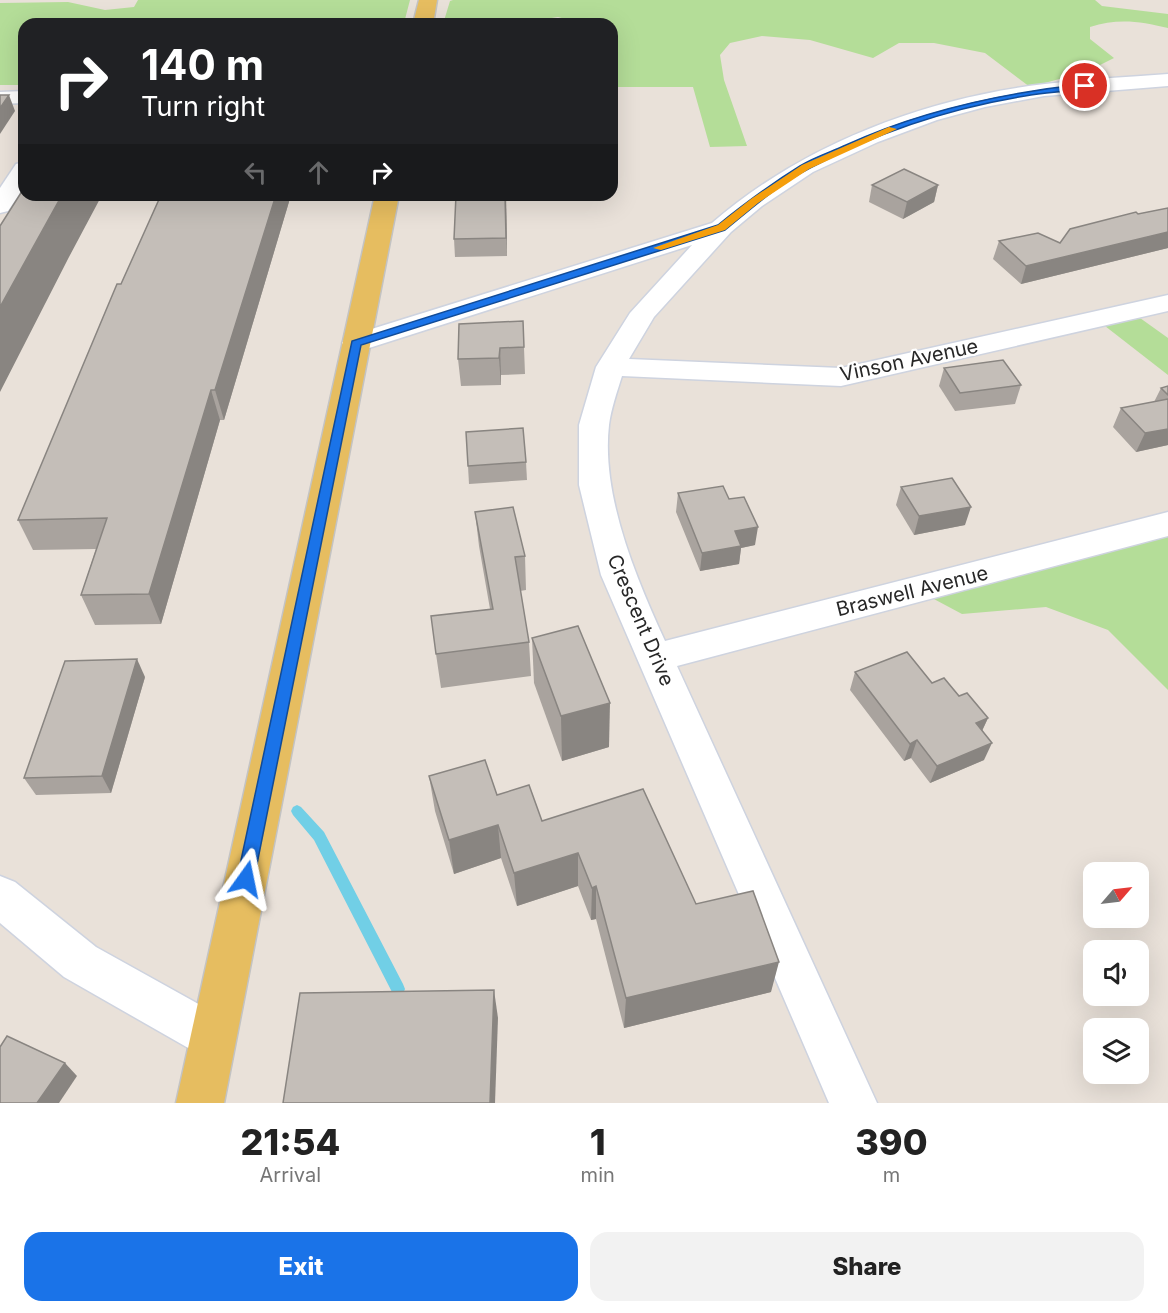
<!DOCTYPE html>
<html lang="en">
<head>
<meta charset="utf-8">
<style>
	:root { --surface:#fff; --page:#f2f2f2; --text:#222; --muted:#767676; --accent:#1a73e8 }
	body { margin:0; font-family:Inter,sans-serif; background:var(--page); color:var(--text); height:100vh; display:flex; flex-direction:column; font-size:22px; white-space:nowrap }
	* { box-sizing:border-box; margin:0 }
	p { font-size:20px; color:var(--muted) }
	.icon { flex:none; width:33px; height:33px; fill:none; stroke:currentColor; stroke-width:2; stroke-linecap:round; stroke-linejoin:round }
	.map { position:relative; height:1103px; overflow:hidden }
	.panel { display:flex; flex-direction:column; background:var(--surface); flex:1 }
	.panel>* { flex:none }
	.hud { position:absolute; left:18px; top:18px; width:600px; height:183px; border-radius:18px; box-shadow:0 6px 24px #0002; background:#202124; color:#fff; overflow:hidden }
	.needle { width:39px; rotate:62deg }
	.controls { position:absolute; left:1083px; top:862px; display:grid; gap:12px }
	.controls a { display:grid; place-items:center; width:66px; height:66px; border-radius:12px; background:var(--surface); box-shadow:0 6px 24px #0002; font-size:30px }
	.pin { position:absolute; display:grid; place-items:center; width:51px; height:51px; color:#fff; margin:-26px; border:3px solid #fff; border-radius:50%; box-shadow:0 2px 6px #0007 }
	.me { position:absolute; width:66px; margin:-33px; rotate:12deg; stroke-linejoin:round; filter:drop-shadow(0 0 4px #0008) }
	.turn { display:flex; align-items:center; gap:21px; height:126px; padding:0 24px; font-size:27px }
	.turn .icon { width:78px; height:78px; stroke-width:2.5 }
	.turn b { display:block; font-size:42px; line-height:51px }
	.lanes { display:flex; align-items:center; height:57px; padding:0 24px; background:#0003; justify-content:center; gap:30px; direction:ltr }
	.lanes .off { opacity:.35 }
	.eta { display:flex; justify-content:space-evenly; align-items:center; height:102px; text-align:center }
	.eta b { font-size:36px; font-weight:800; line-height:42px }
	.button { display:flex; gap:12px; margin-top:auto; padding:12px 24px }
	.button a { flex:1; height:69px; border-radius:18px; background:var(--accent); color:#fff; font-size:24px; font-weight:800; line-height:69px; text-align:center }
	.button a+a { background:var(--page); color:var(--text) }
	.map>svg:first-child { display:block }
</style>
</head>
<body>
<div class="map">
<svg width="1168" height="1103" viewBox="0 0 1168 1103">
	<rect width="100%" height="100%" fill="#e9e1d9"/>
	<g fill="#b4dd98">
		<path d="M138,0H410L404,23L24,24V85H0V3L68,2L105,10L134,7Z"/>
		<path d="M453,0H1095L1102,6L1168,14V28C1140,21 1117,18 1090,27V39L1114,58L1096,67L1108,80L1081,82L1063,78L1030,87L985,53L934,43H899L873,58L810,40L762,36L730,43L720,55L724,80L747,146L710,147L693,87H612V24H585L558,17L513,24H443L450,1Z"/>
		<path d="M1140,318L1168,338V375L1105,326Z"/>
		<path d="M1168,534V690L1108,630L1046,607L962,614L932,598Z"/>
	</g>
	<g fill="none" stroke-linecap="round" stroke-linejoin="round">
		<path fill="#71cfe6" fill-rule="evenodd" d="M297,805L301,807L324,832L403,984L405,989L403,994L398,996L393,994L314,840L293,815L291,811L293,807Z"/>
		<g stroke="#ced3df" stroke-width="3">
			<g id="minor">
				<path d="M1168,74V86L1044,96L985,107L937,120L878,142L813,172L762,206L731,232L654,317L629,359L841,368L1168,295V311L841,386L622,376C617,392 611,409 609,425C601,495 636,578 665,641L1168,512V536L677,666L877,1103H829L601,575L579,485V425L596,367L630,313L692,245L366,349L356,351L346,349L342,343L346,337L712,223C803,144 926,98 1045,84C1086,79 1127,77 1168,74Z"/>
				<path d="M24,91V103L0,104V92Z"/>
				<path d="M24,162V187L8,211L0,213V188L16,164Z"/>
				<path d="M0,876L15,882L96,947L229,1021L236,1037L229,1053L213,1060L197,1053L64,977L0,923Z"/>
			</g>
		</g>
		<g stroke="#c3c3c3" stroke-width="3">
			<g id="primary">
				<path d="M419,0H437L433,24H413Z"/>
				<path d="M375,195H399L224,1103H176Z"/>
			</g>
		</g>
		<use href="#minor" fill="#fff" fill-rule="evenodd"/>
		<use href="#primary" fill="#e6bd60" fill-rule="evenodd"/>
	</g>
	<g fill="#a9a39e">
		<path d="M872,185H938L934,202L903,219L869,202Z"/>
		<path d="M161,195H291L224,420H220L161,624L95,625L81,595L96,549L33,550L18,520L121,284Z"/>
		<path d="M456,195H506L507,256L455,257L454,239Z"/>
		<path d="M1168,208V248L1021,284L993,259L999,241L1060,243L1138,214Z"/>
		<path d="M523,321L525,374L501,375V385L461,386L458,359Z"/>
		<path d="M944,368L1021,385L1015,404L955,411L939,386Z"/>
		<path d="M1168,386V445L1136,452L1113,427L1121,408L1154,402L1161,388Z"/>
		<path d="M526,462L527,480L469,484L468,466Z"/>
		<path d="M901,487L965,525L914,535L896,505Z"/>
		<path d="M678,493L729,499L755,545L741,548L739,564L700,571L676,512Z"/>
		<path d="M475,512L525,556L526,590L520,591L529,642L531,676L441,688L436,654L490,609L479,546Z"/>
		<path d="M532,638L609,747L562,761L534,683Z"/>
		<path d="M855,672L932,683L959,696L988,718L982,731L984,760L930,783L911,758L904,761L850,690Z"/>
		<path d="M145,677L111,793L36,795L24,778Z"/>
		<path d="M429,776L497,795L542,821L696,904L771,992L624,1028L596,919L591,920L578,886L517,906L501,858L454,874L435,811Z"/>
	</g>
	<g fill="#898581">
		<path d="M9,95L15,111L0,134V108Z"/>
		<path d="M938,185L934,202L903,219L907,202Z"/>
		<path d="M62,195H102L69,257L0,392V307Z"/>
		<path d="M276,195H291L224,420L215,390Z"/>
		<path d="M505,195H506L507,256L506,238Z"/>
		<path d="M1168,232V248L1021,284L1026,266Z"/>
		<path d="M500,348L501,375V385L499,358Z"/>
		<path d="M211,390L220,420L161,624L149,594Z"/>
		<path d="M1168,429V445L1136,452L1145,433Z"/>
		<path d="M971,507L965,525L914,535L919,516Z"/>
		<path d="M758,527L755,545L741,548L739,564L700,571L702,553L735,531Z"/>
		<path d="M137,659L145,677L111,793L102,776Z"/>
		<path d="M610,703L609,747L562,761L561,716Z"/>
		<path d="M988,718L980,735L976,723Z"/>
		<path d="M917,740L911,758L904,761L910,744Z"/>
		<path d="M992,743L984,760L930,783L937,766Z"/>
		<path d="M498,825L501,858L454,874L449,840Z"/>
		<path d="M578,853V886L517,906L514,873Z"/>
		<path d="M596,886V919L591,920L592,888Z"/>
		<path d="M779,962L771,992L624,1028L626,998Z"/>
		<path d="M494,990L498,1018L495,1103H490Z"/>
		<path d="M65,1063L77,1076L59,1103H37Z"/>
	</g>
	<g fill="#c4beb8" stroke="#898581" stroke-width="1.5">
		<path d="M306,19L304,24H269L271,20Z"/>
		<path d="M0,95H9L0,108Z"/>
		<path d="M904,169L938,185L907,202L872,185Z"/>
		<path d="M24,188V195H62L0,307V226Z"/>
		<path d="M161,195H276L215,390H211L149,594L81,595L107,518L18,520L117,284H121Z"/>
		<path d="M456,195H505L506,238L454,239Z"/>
		<path d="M1168,208V232L1026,266L999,241L1038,233L1060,243L1070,229L1136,212L1138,214Z"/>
		<path d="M523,321L524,347L500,348L499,358L458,359L459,324Z"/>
		<path d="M1003,360L1021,385L960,393L944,368Z"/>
		<path d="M1168,386V395L1161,388Z"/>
		<path d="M1168,399V429L1145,433L1121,408Z"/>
		<path d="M523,428L526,462L468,466L466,432Z"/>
		<path d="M952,478L971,507L919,516L901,487Z"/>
		<path d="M723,486L729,499L744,497L758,527L735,531L741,546L702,553L678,493Z"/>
		<path d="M513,507L525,556L515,557L529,642L436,654L431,616L493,609L475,512Z"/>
		<path d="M578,626L610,703L561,716L532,638Z"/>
		<path d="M907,652L932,683L944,678L959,696L967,693L988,718L976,723L992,743L937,766L917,740L910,744L855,672Z"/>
		<path d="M137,659L102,776L24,778L65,661Z"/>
		<path d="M485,760L497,795L529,785L542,821L643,789L696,904L753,891L779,962L626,998L596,886L592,888L578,853L514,873L498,825L449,840L429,776Z"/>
		<path d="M494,990L490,1103H283L300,993Z"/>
		<path d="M7,1036L65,1063L37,1103H0V1047Z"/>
	</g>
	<path fill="#1a73e8" stroke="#114b97" stroke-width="1.5" d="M1085,84H1088V88C1068,92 1046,92 1025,96C951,108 876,133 810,168C779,184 752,208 725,230L361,345L254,879L252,885L246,887L240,885L237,879L352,341L718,225C744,204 771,184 800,166C814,157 831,152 846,145C922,110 1002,93 1085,84Z"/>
	<path fill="#f59e0b" d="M889,127L897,129L809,169L758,203L725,230L661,250L653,248L718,225L751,199L802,165Z"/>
	<g text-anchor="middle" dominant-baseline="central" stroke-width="4.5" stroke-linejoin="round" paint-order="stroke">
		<g font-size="20" fill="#272727" stroke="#fff">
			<text transform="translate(909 360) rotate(-12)">Vinson Avenue</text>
			<text transform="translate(912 591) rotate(-14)">Braswell Avenue</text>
			<text transform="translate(641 620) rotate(67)">Crescent Drive</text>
		</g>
	</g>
</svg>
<div class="controls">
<a><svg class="needle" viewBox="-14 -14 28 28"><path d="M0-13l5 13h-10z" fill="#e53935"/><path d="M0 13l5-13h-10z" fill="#767676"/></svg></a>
<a><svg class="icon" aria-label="sound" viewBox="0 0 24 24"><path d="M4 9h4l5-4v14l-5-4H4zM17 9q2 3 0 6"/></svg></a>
<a><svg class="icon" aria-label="layers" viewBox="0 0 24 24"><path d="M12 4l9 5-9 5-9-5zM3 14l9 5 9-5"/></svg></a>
</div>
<div class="pin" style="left:1085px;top:86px;background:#d93025"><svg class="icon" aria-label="arrive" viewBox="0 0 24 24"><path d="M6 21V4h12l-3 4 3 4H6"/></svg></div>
<svg class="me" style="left:246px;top:879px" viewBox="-20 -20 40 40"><path d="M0-17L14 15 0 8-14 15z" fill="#1a73e8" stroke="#fff" stroke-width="4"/></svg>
<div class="hud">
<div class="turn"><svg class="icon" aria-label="right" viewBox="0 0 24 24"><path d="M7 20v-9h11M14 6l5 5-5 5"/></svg><div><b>140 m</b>Turn right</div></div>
<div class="lanes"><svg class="icon off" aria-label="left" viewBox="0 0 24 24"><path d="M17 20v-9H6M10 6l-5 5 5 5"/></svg><svg class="icon off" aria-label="ahead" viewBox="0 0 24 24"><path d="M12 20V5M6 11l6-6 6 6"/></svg><svg class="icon" aria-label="right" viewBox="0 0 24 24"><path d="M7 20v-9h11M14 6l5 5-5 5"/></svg></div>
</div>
</div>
<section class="panel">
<div class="eta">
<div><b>21:54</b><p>Arrival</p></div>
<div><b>1</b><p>min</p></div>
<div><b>390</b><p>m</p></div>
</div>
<div class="button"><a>Exit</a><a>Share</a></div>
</section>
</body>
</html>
